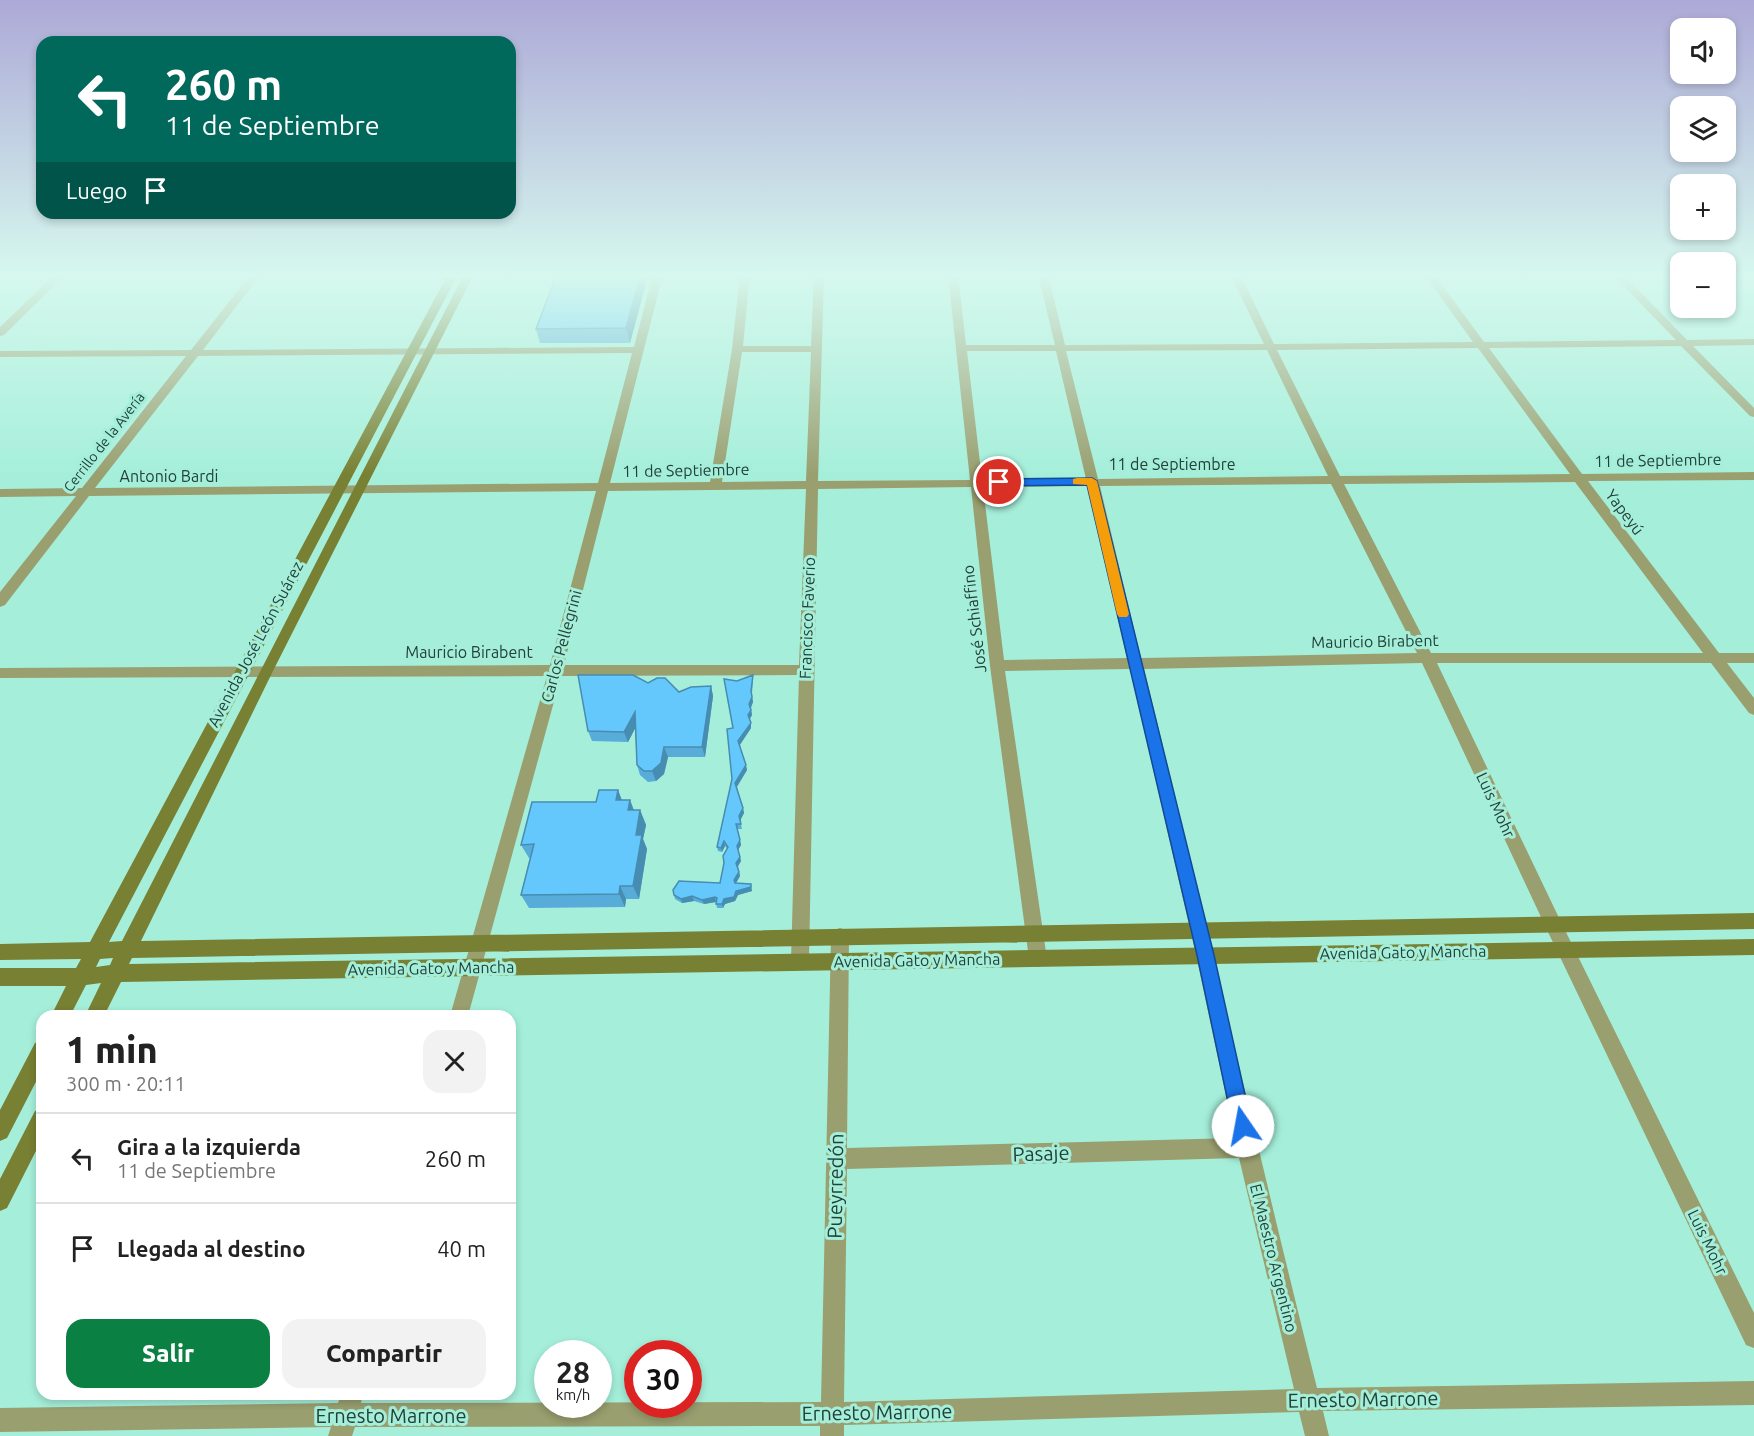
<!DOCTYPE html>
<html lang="es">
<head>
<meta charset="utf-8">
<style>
	:root { --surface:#fff; --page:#f2f2f2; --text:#222; --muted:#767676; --line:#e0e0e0; --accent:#0b8043 }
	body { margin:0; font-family:Ubuntu,sans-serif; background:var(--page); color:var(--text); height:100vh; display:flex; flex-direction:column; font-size:22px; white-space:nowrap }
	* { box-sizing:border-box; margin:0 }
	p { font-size:20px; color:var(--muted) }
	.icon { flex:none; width:33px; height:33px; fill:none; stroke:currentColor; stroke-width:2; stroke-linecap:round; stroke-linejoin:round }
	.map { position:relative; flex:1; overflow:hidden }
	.details { position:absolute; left:36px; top:1010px; width:480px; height:390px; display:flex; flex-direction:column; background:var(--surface); border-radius:18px; box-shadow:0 3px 9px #0003 }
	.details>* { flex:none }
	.guide { position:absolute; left:36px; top:36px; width:480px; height:183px; border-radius:18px; box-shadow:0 3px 9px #0003; background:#00695c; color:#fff; overflow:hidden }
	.controls { position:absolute; left:1670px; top:18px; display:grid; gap:12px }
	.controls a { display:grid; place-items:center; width:66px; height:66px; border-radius:12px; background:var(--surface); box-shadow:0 3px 9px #0003; font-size:30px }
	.speed { position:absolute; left:534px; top:1340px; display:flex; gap:12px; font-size:30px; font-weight:700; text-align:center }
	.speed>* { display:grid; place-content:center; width:78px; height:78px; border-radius:50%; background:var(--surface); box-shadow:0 3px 9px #0003; line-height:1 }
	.speed small { font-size:15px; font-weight:400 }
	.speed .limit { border:9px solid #d22; background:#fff; color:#111 }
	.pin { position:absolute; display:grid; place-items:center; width:51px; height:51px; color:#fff; margin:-26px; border:3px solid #fff; border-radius:50%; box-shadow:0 2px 6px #0007 }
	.me { position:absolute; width:66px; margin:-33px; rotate:348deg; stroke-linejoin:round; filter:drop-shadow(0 0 4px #0008) }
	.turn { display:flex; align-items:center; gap:21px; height:126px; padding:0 30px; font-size:27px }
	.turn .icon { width:78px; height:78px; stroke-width:2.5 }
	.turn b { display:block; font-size:42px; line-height:51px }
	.then { display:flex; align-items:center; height:57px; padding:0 30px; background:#0003; gap:12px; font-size:22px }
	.round { display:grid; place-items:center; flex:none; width:63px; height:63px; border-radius:18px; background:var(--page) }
	.summary { display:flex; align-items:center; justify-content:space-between; height:102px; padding:0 30px }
	h1 { font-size:36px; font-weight:800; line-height:45px }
	.action { display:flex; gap:12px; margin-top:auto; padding:12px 30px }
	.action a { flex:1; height:69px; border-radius:18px; background:var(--accent); color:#fff; font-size:24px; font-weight:800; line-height:69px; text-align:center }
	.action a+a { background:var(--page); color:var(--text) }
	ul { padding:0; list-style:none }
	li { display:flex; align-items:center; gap:18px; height:90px; padding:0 30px; border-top:2px solid var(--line) }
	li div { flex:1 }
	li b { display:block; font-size:22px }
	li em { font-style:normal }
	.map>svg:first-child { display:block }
</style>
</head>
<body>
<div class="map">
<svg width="1754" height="1436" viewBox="0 0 1754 1436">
	<rect width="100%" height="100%" fill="#a5efda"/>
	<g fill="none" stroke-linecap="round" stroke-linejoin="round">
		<g fill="#999f6f" fill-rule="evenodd">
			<path d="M55,274H66L4,335L0,336V327Z"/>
			<path d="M251,274H261L203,350L634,347L653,274H663L610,483L710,482L732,349L740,274H750L743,346H811L814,274H824L818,481L970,480L948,274H958L966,345H1055L1038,274H1048L1065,345L1264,344L1230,274H1240L1274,344L1473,342L1424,274H1434L1484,342L1676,340L1612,274H1623L1687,340L1754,339V345L1693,346L1754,408V417L1750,416L1681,346L1489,348L1582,474L1754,472V480L1588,481L1719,653H1754V663H1727L1754,698V715L1749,713L1711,663H1437L1560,920L1754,1313V1348L1746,1345L1548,932L1422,663L1144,669C1203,908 1257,1149 1317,1388L1754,1381V1405L1323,1411L1329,1436H1305L1299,1412L844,1425V1436H820V1426L355,1427L352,1436H328L331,1427L0,1432V1408L338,1403L341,1394H363L361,1403L821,1402L831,936L834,930L840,928L846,930L849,936L847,1148L1235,1138L1196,955L1130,669L1005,671L1047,959L1044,965L1038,967L1032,965L1029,959L990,666L971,487L818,489L809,961L806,967L800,970L794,967L791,961L799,675L561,676L468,1016H450L547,676L0,678V668L550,665L596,491L89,496L5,605L0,607V592L76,496L0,497V489L82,488L186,356L0,357V351L191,350ZM1478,348L1570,474L1340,476L1277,350ZM1267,350L1328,476L1098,479L1066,351ZM967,351H1056L1086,479L982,480ZM742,352H811L806,481L722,482ZM632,353L598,483L95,488L198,356ZM1575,482L1703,653H1431L1344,484ZM1331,484L1417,653L1141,658L1100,486ZM1087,486L1127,658L1004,660L983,487ZM806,489L799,665H564L608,491ZM1239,1158L1294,1389L844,1402L847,1169Z"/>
		</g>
		<g fill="#788033" fill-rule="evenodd">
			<path d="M448,274H458L109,942L122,941L464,274H474L273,671L141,941L1754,913V929L132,958L129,964L1754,939V955L121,982L104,1016H85L101,983L86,985L70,1016H51L66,986H0V968H76L81,959L0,960V944L90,942ZM113,958L110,965L96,967L100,959Z"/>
			<path d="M42,1040V1070L7,1138L0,1141V1110L35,1043Z"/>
			<path d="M42,1108V1139L7,1208L0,1211V1179L35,1111Z"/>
		</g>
	</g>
	<g fill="#57acda">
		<path d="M646,283L630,343H540L536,329Z"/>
		<path d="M753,680L752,694L753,702L751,708L752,715L750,719L751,728L740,745L747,770L737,787L744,813L740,820L742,829H737L741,845L738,850L741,861L738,867L740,876L736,883L751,884L752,891L738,895L735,901L725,904L723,908H717L716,902L704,904L694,901L682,903L675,899L674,895L720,883L727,849L725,846L722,852L718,851L717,847L732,779L733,728L737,681Z"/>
		<path d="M648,683L679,692L711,686L713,696L705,757H668L664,774L656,781L648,782L640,775L637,765L635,728L628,742L592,741L588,731Z"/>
		<path d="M618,790L622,800H630L634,810H640L646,825L643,839L647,849L639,899H626L625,907L529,908L521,895L530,858H529L521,845Z"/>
	</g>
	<g fill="#478cb1">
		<path d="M641,274H644L646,283L630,343L626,328Z"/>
		<path d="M711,686L713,696L705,757L702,747Z"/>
		<path d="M752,697L753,702L750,709L749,704Z"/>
		<path d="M751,710L752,715L749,720L748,715Z"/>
		<path d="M635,712L638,723L628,742L624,732Z"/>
		<path d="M751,723V728L739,746L738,741Z"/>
		<path d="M664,747L668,757L664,774L656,781L652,771Z"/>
		<path d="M746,765L747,770L736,788L735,783Z"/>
		<path d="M618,790L623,804L616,800Z"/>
		<path d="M630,800L635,814L628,810Z"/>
		<path d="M743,808L744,813L740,821L739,816Z"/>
		<path d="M640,810L646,825L643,839L647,849L639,899L633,886L636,835Z"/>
		<path d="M740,840L741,845L738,850L737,846Z"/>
		<path d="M724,841L725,846L722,852L721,848Z"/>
		<path d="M740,857L741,861L737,867L736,863Z"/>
		<path d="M739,872L740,876L735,885L734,880Z"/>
		<path d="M620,886L626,899L625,907L619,894Z"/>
		<path d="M751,887L752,891L738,895L735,901L725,904L723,908L722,904L724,899L736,891Z"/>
		<path d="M692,896L694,901L682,903L681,899Z"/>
		<path d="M715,897L716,902L704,904L702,900Z"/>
	</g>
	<g fill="#65c8fd" stroke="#478cb1" stroke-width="1.5">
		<path d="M557,274H641L626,328L536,329Z"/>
		<path d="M578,675H633L648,683L657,678H665L679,692L691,687L711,686L702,747H664L661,763L652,771H644L637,765L635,712L624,732L588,731Z"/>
		<path d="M753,675L751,691L752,697L749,704L751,710L748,715L751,723L738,741L746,765L735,783L743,808L739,816L741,824H736L740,840L737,846L740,857L736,863L739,872L734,880L735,883L751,884V887L736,891L734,897L724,899L722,904H716L717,898L715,897L702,900L692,896L681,899L674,895L673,890L679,881L720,883L724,863L723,856L728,847L724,841L721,848L717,847L732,779L727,729L733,728L724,679L737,681Z"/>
		<path d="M599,790H618L616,800H630L628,810H640L636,835H642L633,886H620L619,894L521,895L534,844L521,845L532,802H596Z"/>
	</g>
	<linearGradient id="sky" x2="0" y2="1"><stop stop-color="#ada9d7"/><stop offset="0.58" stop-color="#d6f8ee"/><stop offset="1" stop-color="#d6f8ee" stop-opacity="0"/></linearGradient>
	<rect width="1754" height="475" fill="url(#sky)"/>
	<path fill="#1a73e8" stroke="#114b97" stroke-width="1.5" d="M1092,478L1097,481L1214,955L1252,1126L1249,1133L1243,1135L1236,1133L1233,1126L1197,955L1087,485L999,486L994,482L999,479Z"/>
	<path fill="#f59e0b" d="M1077,478H1092L1097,481L1129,614L1127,617H1119L1117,614L1087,485L1073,484V479Z"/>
	<g text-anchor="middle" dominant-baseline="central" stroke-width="6" stroke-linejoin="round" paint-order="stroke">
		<g font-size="14" fill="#224138" stroke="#a5efda">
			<text transform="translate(104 442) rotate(-52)">Cerrillo de la Avería</text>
		</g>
		<g font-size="16" fill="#224138" stroke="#a5efda">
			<text transform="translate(1658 460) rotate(-1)">11 de Septiembre</text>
			<text x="1172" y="464">11 de Septiembre</text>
			<text transform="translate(686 470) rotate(-1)">11 de Septiembre</text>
			<text x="169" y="476">Antonio Bardi</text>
			<text transform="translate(1625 512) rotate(53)">Yapeyú</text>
			<text transform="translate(807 618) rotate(-88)">Francisco Faverio</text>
			<text transform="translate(974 619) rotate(-97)">José Schiaffino</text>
			<text transform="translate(1375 641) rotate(-1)">Mauricio Birabent</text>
			<text transform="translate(255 644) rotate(-62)">Avenida José León Suárez</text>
			<text transform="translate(561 646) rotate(-75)">Carlos Pellegrini</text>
			<text x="469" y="652">Mauricio Birabent</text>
			<text transform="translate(1496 805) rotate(65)">Luis Mohr</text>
			<text transform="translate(1403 952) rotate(-1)">Avenida Gato y Mancha</text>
			<text transform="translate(917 960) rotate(-1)">Avenida Gato y Mancha</text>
			<text transform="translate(431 968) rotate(-1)">Avenida Gato y Mancha</text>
			<text transform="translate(1708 1242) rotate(64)">Luis Mohr</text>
			<text transform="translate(1274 1258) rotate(76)">El Maestro Argentino</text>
		</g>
		<g font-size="20" fill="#224138" stroke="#a5efda">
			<text transform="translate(1041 1153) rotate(-2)">Pasaje</text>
			<text transform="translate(835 1186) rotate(-89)">Pueyrredón</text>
			<text transform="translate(1363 1399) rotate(-1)">Ernesto Marrone</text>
			<text transform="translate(877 1412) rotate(-1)">Ernesto Marrone</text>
			<text x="391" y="1415">Ernesto Marrone</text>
		</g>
	</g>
</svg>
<div class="controls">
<a><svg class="icon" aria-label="sound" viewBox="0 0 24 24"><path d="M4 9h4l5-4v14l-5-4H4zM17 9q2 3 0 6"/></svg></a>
<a><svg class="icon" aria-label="layers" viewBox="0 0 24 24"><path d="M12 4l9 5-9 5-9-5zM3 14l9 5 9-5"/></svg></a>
<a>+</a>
<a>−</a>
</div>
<div class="speed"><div>28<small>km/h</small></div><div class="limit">30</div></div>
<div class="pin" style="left:999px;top:482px;background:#d93025"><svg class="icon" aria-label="arrive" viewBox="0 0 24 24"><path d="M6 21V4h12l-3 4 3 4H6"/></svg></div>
<svg class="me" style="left:1243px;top:1126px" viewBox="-20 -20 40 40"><circle r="19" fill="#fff"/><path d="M0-13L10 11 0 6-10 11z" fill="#1a73e8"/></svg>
<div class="guide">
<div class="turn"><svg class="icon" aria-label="left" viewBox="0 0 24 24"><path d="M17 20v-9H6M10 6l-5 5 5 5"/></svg><div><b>260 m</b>11 de Septiembre</div></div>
<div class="then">Luego<svg class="icon" aria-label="arrive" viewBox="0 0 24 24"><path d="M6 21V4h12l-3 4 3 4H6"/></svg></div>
</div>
<section class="details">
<div class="summary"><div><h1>1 min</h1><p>300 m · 20:11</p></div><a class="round"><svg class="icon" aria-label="close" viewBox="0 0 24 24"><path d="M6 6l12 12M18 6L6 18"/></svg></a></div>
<ul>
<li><svg class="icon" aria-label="left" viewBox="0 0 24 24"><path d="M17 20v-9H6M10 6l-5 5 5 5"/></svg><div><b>Gira a la izquierda</b><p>11 de Septiembre</p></div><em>260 m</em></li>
<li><svg class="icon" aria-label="arrive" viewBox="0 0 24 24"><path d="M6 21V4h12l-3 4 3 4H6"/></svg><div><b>Llegada al destino</b></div><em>40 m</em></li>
</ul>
<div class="action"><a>Salir</a><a>Compartir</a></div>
</section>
</div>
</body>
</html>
